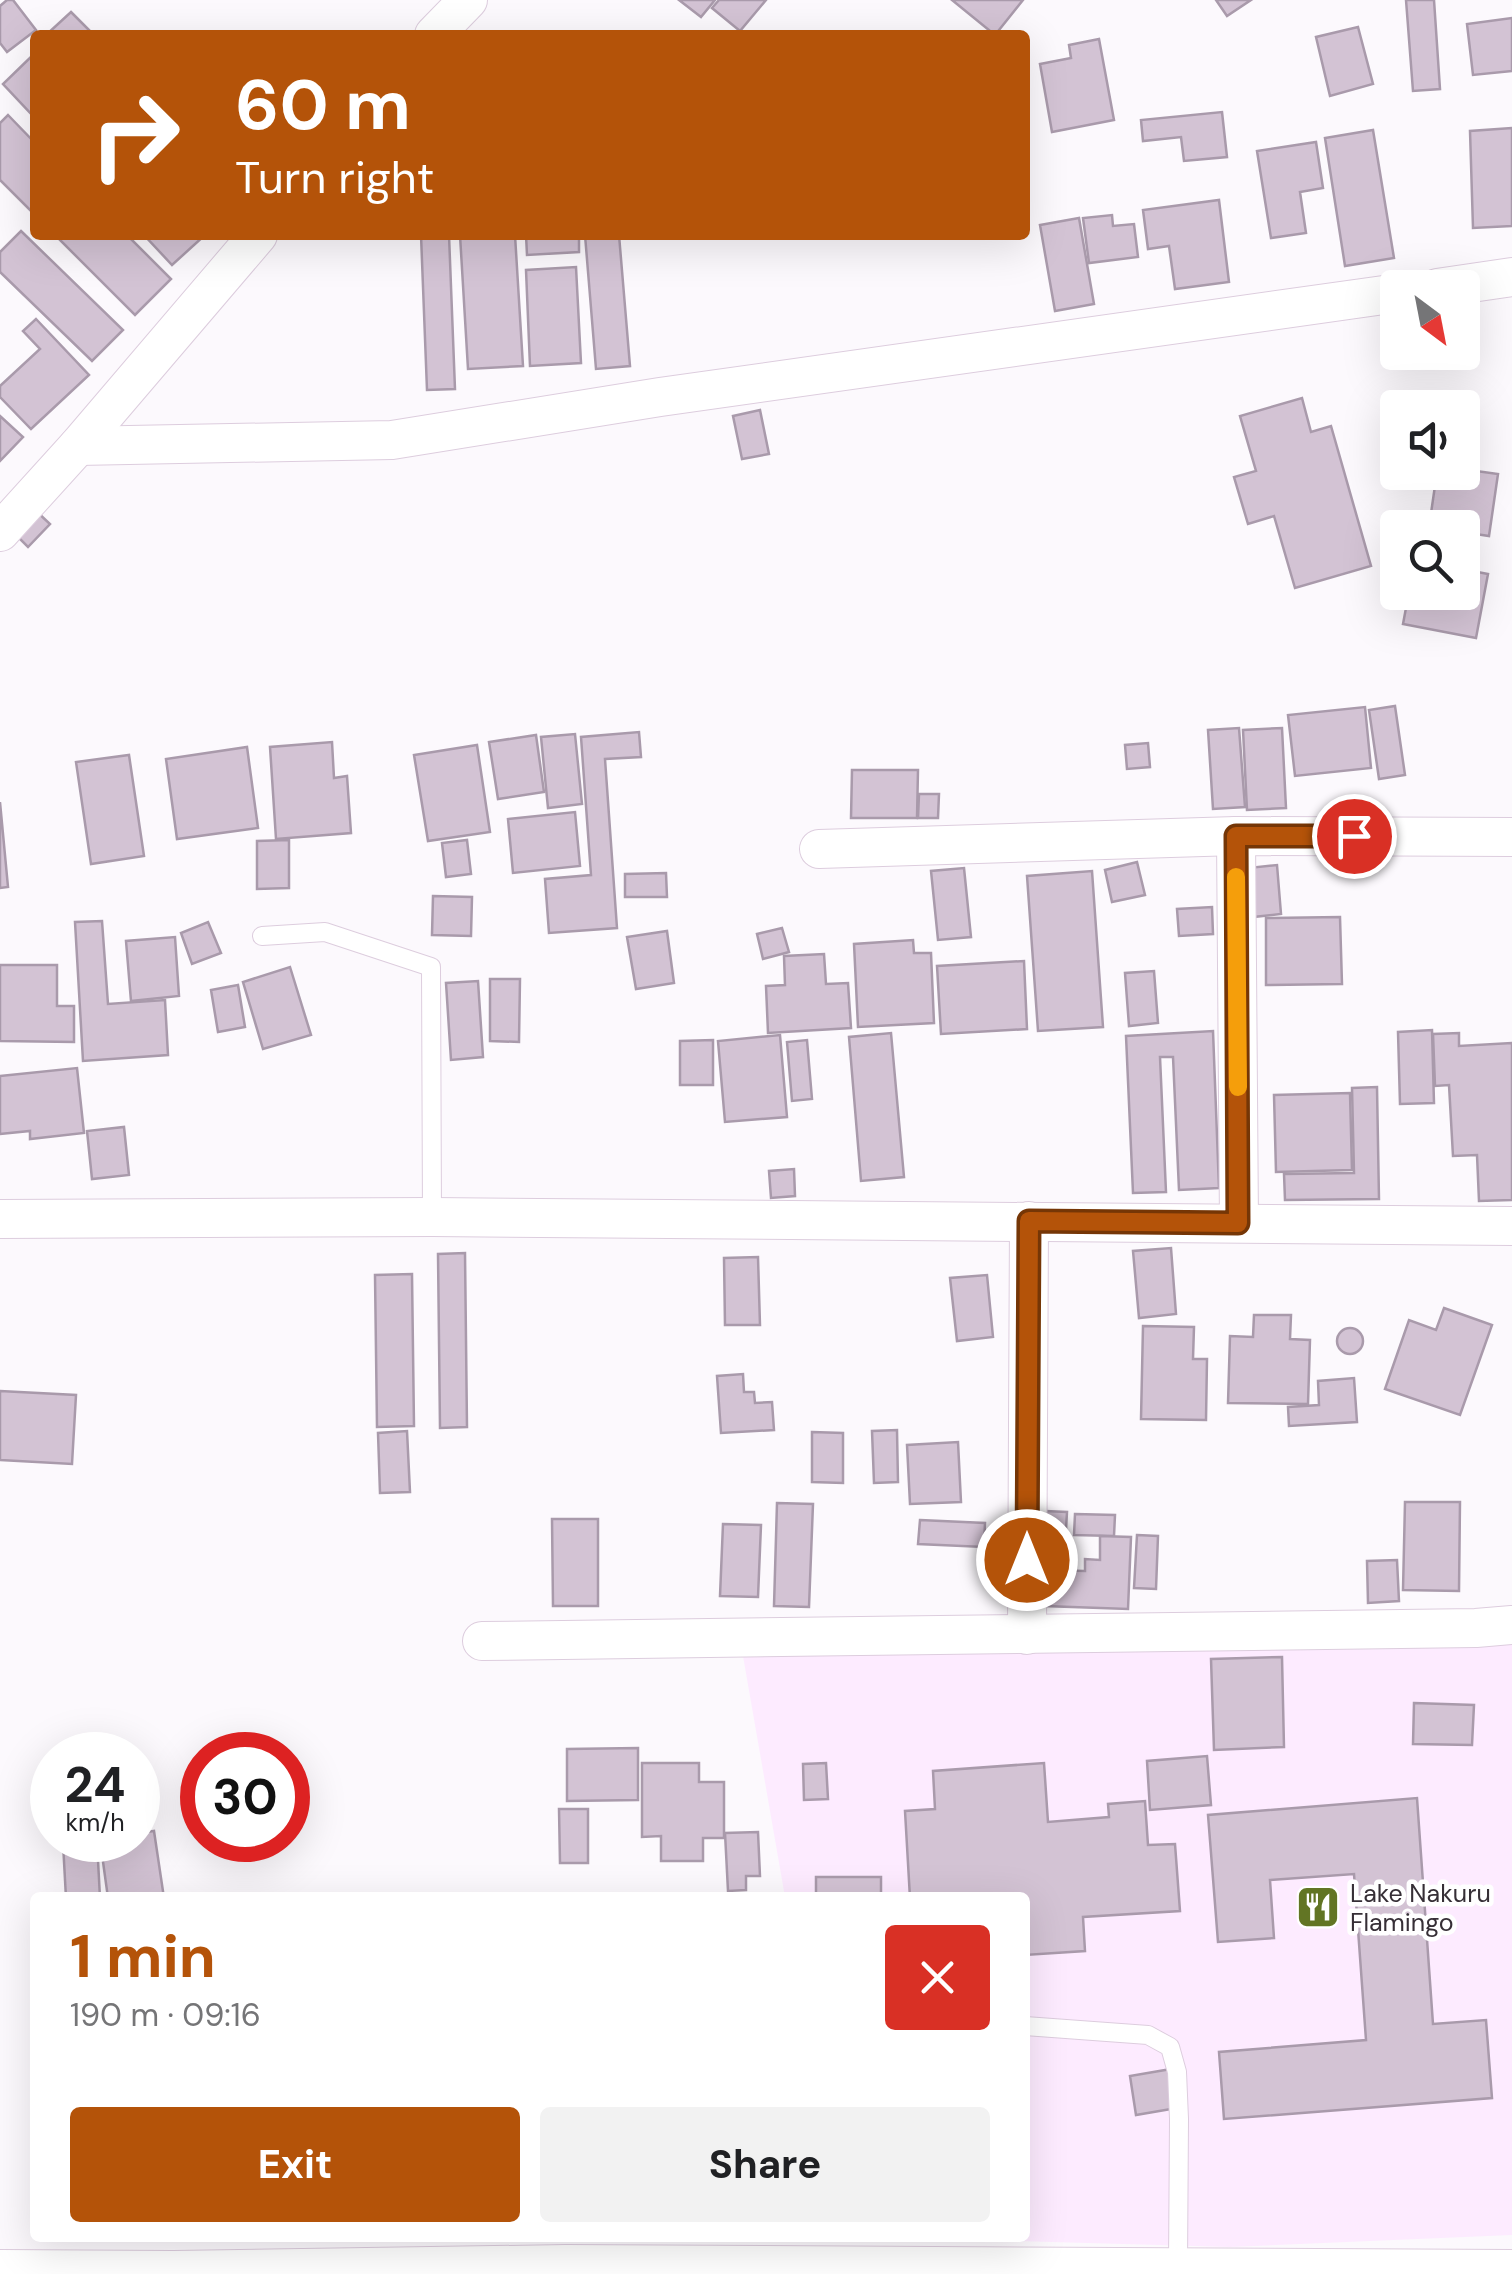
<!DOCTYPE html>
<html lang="en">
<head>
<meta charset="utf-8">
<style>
	:root { --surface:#fff; --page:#f2f2f2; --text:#202124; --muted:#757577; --accent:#b45309 }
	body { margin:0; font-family:"DM Sans",sans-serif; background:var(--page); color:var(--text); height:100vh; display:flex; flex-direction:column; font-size:38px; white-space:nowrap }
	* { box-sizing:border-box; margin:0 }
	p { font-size:32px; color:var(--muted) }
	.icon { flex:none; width:55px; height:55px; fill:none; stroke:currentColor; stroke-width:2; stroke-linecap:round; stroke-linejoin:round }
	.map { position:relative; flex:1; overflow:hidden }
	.sheet { position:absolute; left:30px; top:1892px; width:1000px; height:350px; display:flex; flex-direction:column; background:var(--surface); border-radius:10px; box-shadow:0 10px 40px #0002 }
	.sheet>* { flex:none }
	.top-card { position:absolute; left:30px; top:30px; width:1000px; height:210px; border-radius:10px; box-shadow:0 10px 40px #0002; background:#b45309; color:#fff; overflow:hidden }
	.needle { width:65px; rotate:148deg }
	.buttons { position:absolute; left:1380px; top:270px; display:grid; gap:20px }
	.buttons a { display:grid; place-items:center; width:100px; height:100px; border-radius:10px; background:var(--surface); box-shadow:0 10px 40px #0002; font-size:50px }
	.speed { position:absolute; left:30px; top:1732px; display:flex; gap:20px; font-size:50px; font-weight:700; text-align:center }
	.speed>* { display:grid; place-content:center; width:130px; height:130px; border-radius:50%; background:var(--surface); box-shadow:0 10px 40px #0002; line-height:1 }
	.speed small { font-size:25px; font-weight:400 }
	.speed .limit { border:15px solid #d22; background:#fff; color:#111 }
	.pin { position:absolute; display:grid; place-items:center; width:85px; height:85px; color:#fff; margin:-42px; border:5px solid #fff; border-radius:50%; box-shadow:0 2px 10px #0007 }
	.me { position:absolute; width:110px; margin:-55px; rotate:0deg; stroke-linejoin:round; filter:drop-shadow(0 0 8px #0008) }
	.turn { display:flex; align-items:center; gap:35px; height:210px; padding:0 40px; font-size:45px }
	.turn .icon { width:130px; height:130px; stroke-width:2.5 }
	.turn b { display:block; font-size:70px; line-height:85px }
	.round { display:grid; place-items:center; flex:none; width:105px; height:105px; border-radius:10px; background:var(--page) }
	.head { display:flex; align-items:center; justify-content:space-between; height:170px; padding:0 40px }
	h1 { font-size:60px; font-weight:700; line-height:75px; color:var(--accent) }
	.button { display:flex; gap:20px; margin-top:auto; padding:20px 40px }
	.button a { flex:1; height:115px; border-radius:10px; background:var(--accent); color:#fff; font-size:40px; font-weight:700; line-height:115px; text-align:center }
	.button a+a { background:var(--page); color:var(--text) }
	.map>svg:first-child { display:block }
</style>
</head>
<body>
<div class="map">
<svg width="1512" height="2274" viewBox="0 0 1512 2274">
	<rect width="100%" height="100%" fill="#fcf9fd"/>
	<path fill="#fdebff" d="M1512,1634V2235L1230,2247L907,2238H1025V1898L785,1897L743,1656Z"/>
	<g fill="#d3c3d4" stroke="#a99aab" stroke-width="2.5">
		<path d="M7,0H13L36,30L7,52L0,43V6Z"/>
		<path d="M679,0H715L701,17Z"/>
		<path d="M719,0H766L740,31L712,8Z"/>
		<path d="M952,0H1023L995,35Z"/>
		<path d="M1216,0H1251L1227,16Z"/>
		<path d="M1406,0H1434L1440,89L1413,91Z"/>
		<path d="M71,12L94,35H46Z"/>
		<path d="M1512,18V71L1473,75L1467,24Z"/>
		<path d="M1358,27L1373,84L1330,96L1316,37Z"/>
		<path d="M1099,39L1114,120L1052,132L1040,64L1071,58L1069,45Z"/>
		<path d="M35,53V118L3,84Z"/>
		<path d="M1222,112L1227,157L1184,161L1181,137L1143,141L1141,120Z"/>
		<path d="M8,115L35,143V215L0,180V123Z"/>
		<path d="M1512,128V226L1473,228L1470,131Z"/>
		<path d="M1373,130L1394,258L1345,266L1325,138Z"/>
		<path d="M1316,142L1323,188L1300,192L1306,233L1271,238L1257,151Z"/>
		<path d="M1219,200L1229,282L1175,289L1169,246L1148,249L1143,210Z"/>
		<path d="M1112,215L1113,226L1134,224L1138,257L1089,263L1083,218Z"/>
		<path d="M1079,218L1094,304L1055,311L1040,225Z"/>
		<path d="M21,231L123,330L92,361L0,272V252Z"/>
		<path d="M55,235H127L171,279L135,315Z"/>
		<path d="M144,235H205L172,265Z"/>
		<path d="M421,235H449L455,389L427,390Z"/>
		<path d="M460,235H515L523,366L468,369Z"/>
		<path d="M526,235H579V252L527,255Z"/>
		<path d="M585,235H619L630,366L596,369Z"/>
		<path d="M576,267L581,363L530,366L526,270Z"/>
		<path d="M36,319L89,375L31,429L0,397V386L40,349L23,331Z"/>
		<path d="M1302,398L1311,432L1331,426L1371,566L1295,588L1274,516L1248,524L1234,477L1256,471L1240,416Z"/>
		<path d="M760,410L769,454L742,459L733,416Z"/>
		<path d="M0,416L23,437L0,461Z"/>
		<path d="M1462,469L1498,474L1489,536L1462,532V528L1429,527L1437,472H1462Z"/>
		<path d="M34,509L50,524L28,547L13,532Z"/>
		<path d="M1462,569L1488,574L1476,638L1403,624L1409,592H1462Z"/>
		<path d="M1395,706L1405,775L1379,779L1369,710Z"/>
		<path d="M1365,707L1371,768L1295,776L1288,715Z"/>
		<path d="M1239,728L1245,807L1213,809L1208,730Z"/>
		<path d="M1282,728L1286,808L1247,810L1243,730Z"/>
		<path d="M639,732L641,757L605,759L617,928L549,933L545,879L591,875L581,737Z"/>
		<path d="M575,734L582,804L548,808L541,737Z"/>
		<path d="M536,735L544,792L498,799L489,742Z"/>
		<path d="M332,742L334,778L347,776L351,833L276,839L270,747Z"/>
		<path d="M1148,743L1150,767L1127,769L1125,745Z"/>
		<path d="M477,745L490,832L428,841L414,755Z"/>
		<path d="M247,747L258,828L177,839L166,759Z"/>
		<path d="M129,755L144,856L91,864L76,762Z"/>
		<path d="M852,770H918L917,818H851Z"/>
		<path d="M919,794H939L938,818H918Z"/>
		<path d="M0,802L8,887L0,888Z"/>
		<path d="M575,812L580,866L513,873L508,819Z"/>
		<path d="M289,840V888L257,889V841Z"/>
		<path d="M467,840L471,874L446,877L442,843Z"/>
		<path d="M1137,862L1145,895L1112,902L1105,870Z"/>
		<path d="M1277,865L1281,914L1253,917L1248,868Z"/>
		<path d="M964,868L971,937L938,940L931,871Z"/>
		<path d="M1092,871L1103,1027L1038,1031L1027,876Z"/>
		<path d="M666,873L667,897H625V874Z"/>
		<path d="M433,896L472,897L471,936L432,935Z"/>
		<path d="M1212,907L1213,934L1179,936L1177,909Z"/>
		<path d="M1340,917L1342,984L1266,985V918Z"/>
		<path d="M102,921L108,1004L165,1000L168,1055L83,1061L75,922Z"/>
		<path d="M208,922L221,953L192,964L181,933Z"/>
		<path d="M782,928L789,952L763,959L757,934Z"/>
		<path d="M667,931L674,983L636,989L627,937Z"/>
		<path d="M175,937L179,996L131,1001L126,941Z"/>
		<path d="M913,940L914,953H931L934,1023L858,1027L854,944Z"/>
		<path d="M824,954L826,984L848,983L851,1028L768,1033L766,986L785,985L784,956Z"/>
		<path d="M1024,961L1027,1029L941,1034L937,966Z"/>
		<path d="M0,965H57V1006H74V1042L0,1041Z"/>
		<path d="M290,967L311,1035L263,1049L243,982Z"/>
		<path d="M1154,971L1158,1023L1129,1026L1125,973Z"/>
		<path d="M490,979H520L519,1042L490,1041Z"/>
		<path d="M478,981L483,1057L451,1060L446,983Z"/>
		<path d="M238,985L245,1027L218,1032L211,990Z"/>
		<path d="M1432,1030L1434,1103L1400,1104L1398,1032Z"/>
		<path d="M1213,1031L1219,1188L1179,1190L1173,1057H1160L1166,1192L1133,1193L1126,1036Z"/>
		<path d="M891,1033L904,1177L861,1181L849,1037Z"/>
		<path d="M1459,1033V1046L1512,1043V1200L1479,1201L1477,1155L1453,1156L1449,1085L1435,1086L1433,1034Z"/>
		<path d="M780,1035L787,1117L725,1122L718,1041Z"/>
		<path d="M713,1040V1085H680V1041Z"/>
		<path d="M807,1040L812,1099L792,1101L787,1042Z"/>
		<path d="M77,1068L84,1133L30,1139V1131L0,1134V1076Z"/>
		<path d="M1377,1087L1379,1199L1285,1200L1284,1174L1354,1173L1352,1088Z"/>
		<path d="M1350,1093L1352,1170L1276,1172L1274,1095Z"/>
		<path d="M124,1127L129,1175L92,1179L87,1131Z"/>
		<path d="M794,1169L795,1196L771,1198L769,1171Z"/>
		<path d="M1171,1248L1176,1314L1139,1318L1133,1251Z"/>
		<path d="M465,1253L467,1427L440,1428L438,1254Z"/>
		<path d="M758,1257L760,1325H725L724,1258Z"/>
		<path d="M412,1274L414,1426L377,1427L375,1275Z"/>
		<path d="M987,1275L993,1337L957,1341L950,1278Z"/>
		<path d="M1444,1308L1492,1325L1460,1415L1385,1389L1409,1320L1436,1330Z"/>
		<path d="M1254,1315H1291L1290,1339L1310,1340L1308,1404L1228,1403L1230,1336L1253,1337Z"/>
		<path d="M1143,1326L1194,1327L1193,1359H1207L1206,1420L1141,1419Z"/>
		<circle cx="1350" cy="1341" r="13"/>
		<path d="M743,1374L744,1392H754L755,1403L772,1402L774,1430L721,1433L717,1376Z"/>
		<path d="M1354,1378L1357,1422L1289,1426L1288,1407L1319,1405L1318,1381Z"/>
		<path d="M0,1391L76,1395L72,1464L0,1460Z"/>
		<path d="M897,1430L898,1482L874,1483L872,1431Z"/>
		<path d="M407,1431L410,1492L380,1493L378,1433Z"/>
		<path d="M812,1432L843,1433V1483L812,1482Z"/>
		<path d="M958,1442L961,1502L910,1504L907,1445Z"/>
		<path d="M1405,1502H1460L1459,1591L1403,1590Z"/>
		<path d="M777,1503L813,1504L809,1607L774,1606Z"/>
		<path d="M1045,1511L1067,1512L1066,1530L1044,1529Z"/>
		<path d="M1075,1514L1115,1515L1114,1536L1074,1535Z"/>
		<path d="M552,1519H598V1606H553Z"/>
		<path d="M920,1520L985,1523L984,1547L918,1544Z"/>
		<path d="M723,1524L761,1525L758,1597L720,1596Z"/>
		<path d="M1137,1535L1158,1536L1156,1589L1134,1588Z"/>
		<path d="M1100,1536L1131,1537L1128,1609L1044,1606L1046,1570L1085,1571V1559L1100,1560Z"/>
		<path d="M1397,1560L1399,1601L1368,1603L1367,1561Z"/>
		<path d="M1282,1657L1284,1747L1214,1750L1211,1659Z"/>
		<path d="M1414,1703L1474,1705L1472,1745L1413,1744Z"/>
		<path d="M638,1748V1800L567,1801V1749Z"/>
		<path d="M1207,1756L1211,1805L1150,1810L1147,1761Z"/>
		<path d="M642,1763H699V1782H724V1838H703V1861H661V1836L642,1837Z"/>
		<path d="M826,1763L828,1799L804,1800L803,1764Z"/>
		<path d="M1044,1763L1048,1822L1109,1817L1108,1804L1145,1801L1148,1845L1175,1844L1180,1911L1083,1917L1085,1951L1025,1955V1898H910L905,1811L935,1809L933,1771Z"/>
		<path d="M1417,1798L1433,2024L1486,2020L1492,2098L1224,2119L1219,2052L1366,2040L1354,1874L1270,1880L1274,1938L1218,1942L1208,1815Z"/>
		<path d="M559,1809H588V1863H560Z"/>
		<path d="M154,1831L164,1898H108L100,1840H138V1833Z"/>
		<path d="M758,1832L760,1876H746V1890L728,1891L725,1833Z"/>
		<path d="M97,1841L100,1898H66L63,1843Z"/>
		<rect x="816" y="1877" width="65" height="21"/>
		<path d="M1171,2069L1177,2108L1136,2115L1130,2076Z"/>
	</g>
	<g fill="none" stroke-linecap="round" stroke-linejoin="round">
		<g stroke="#ddcdde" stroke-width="20">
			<g id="service">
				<path d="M262,936L325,932L431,967L432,1217"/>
				<path d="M1025,2026L1148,2035L1170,2047L1177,2072L1179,2119L1178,2267"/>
			</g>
		</g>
		<g stroke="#ddcdde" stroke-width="40">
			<g id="minor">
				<path d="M434,35L468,0"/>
				<path d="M1437,288L1512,277"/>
				<path d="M78,446L392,440L660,397L1398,293"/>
				<path d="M0,532L78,446L258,235"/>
				<path d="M1236,836L1239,1223"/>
				<path d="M819,849L1236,836L1512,837"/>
				<path d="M0,1219L432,1217L1512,1226"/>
				<path d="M1027,1635L1029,1221"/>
				<path d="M482,1641L1476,1628L1512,1625"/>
				<path d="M0,2269L173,2270L566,2264L1512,2269"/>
			</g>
		</g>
		<use href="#service" stroke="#fff" stroke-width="18"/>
		<use href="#minor" stroke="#fff" stroke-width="38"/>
	</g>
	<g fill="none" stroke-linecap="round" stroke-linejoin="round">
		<g stroke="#753606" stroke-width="25">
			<path id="route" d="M1027,1560L1029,1221L1238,1223L1236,836H1354"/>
		</g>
		<use href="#route" stroke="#b45309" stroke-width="18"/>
		<path stroke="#f59e0b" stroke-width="18" d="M1236,877L1238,1087"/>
	</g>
	<defs>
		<g id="restaurant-square" transform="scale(2.25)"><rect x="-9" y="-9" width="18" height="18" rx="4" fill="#627524" stroke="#fff"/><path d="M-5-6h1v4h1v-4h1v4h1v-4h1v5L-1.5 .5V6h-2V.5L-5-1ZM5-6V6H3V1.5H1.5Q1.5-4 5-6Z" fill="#fff"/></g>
	</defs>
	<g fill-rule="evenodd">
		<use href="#restaurant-square" x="1318" y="1907"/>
	</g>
	<g text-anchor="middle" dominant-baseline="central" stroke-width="9" stroke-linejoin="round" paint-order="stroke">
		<g font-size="25" fill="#362f36" stroke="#fff" text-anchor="start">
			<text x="1350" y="1893">Lake Nakuru<tspan x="1350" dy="29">Flamingo</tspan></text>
		</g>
	</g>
</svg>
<div class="buttons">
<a><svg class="needle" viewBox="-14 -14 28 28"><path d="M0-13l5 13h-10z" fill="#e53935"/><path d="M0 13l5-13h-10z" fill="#757577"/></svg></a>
<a><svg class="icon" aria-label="sound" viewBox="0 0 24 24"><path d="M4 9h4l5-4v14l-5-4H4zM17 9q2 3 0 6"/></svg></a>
<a><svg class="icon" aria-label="search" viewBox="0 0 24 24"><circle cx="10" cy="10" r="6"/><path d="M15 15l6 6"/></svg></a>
</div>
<div class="speed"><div>24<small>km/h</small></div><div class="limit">30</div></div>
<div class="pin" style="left:1354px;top:836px;background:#d93025"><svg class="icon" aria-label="arrive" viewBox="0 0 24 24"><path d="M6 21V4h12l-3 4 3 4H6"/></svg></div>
<svg class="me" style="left:1027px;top:1560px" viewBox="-20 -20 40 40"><circle r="17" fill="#b45309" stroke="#fff" stroke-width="3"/><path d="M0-11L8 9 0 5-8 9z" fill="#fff"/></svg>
<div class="top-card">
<div class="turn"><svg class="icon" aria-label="right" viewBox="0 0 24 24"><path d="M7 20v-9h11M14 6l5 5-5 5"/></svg><div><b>60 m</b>Turn right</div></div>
</div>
<section class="sheet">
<div class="head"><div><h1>1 min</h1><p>190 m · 09:16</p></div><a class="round" style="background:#d93025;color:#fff"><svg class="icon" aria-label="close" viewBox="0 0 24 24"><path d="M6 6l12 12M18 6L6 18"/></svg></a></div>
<div class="button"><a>Exit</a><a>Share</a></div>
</section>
</div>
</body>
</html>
